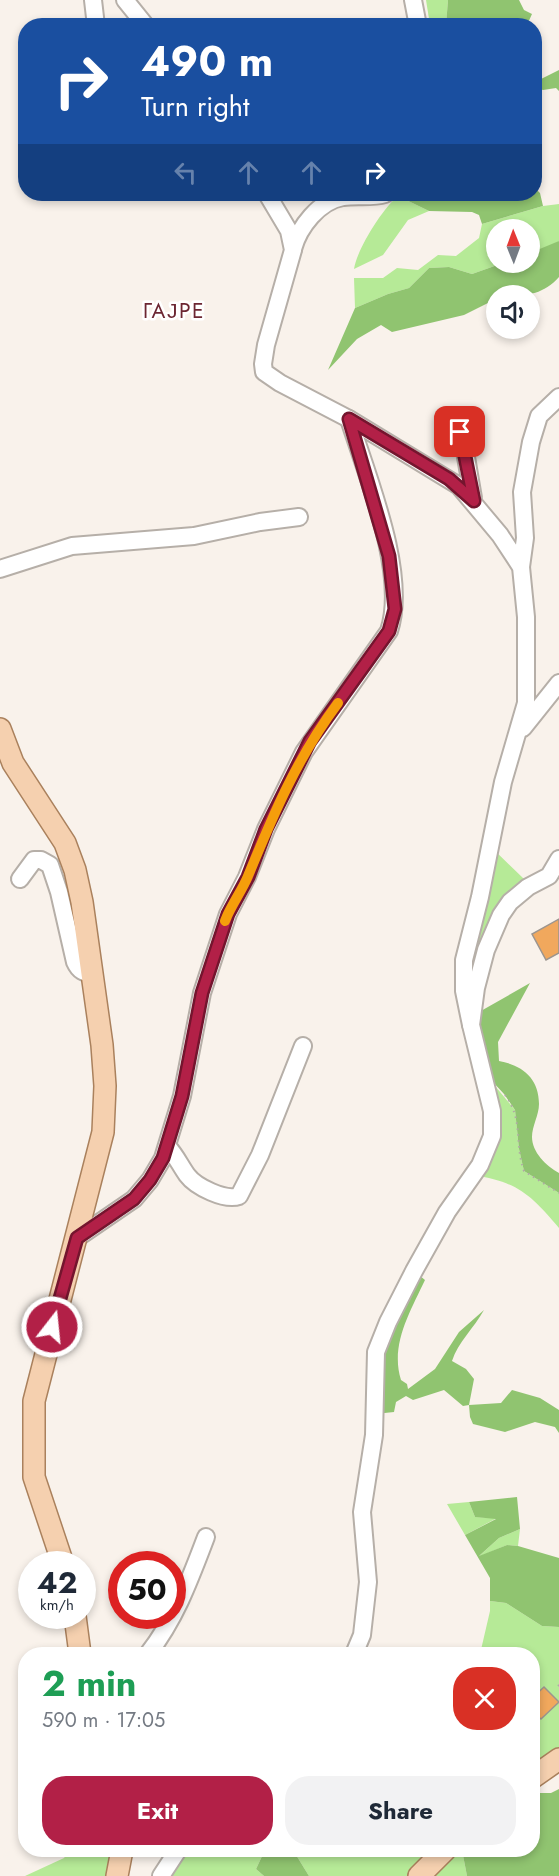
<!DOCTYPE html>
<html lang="en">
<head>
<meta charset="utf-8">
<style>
	:root { --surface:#fff; --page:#f2f2f3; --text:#1f2937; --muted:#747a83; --accent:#b22047 }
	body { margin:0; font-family:Jost,sans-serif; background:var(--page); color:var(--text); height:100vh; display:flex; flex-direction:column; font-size:22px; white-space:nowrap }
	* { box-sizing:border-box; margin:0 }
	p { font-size:20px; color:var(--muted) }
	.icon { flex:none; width:33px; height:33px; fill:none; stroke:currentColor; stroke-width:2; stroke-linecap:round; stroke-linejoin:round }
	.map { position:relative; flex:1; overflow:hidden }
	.side { position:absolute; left:18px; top:1647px; width:522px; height:210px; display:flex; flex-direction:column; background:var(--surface); border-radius:24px; box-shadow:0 3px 9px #0003 }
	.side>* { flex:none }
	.hud { position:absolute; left:18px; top:18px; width:524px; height:183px; border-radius:24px; box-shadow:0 3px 9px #0003; background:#1a4fa0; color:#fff; overflow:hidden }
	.needle { width:39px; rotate:359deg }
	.fabs { position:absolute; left:486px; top:219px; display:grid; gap:12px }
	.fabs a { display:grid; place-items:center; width:54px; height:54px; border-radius:50%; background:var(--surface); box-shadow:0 3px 9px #0003; font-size:30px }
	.speed { position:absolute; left:18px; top:1551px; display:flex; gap:12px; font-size:30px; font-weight:700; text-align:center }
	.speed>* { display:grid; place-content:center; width:78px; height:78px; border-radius:50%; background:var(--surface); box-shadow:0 3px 9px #0003; line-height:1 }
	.speed small { font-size:15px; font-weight:400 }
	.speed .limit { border:9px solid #d22; background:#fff; color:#111 }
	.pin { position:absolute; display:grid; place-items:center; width:51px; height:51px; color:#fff; margin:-26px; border-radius:12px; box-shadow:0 3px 9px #0006 }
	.me { position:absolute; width:66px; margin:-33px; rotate:16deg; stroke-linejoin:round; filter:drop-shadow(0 0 4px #0008) }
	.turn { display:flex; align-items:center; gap:21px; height:126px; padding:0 24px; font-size:27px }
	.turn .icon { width:78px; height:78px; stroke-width:2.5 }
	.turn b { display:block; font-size:42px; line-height:51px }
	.lanes { display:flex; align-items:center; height:57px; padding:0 24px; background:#0003; justify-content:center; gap:30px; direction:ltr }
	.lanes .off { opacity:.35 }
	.round { display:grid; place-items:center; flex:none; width:63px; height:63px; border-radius:24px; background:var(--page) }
	.headline { display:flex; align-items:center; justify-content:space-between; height:102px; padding:0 24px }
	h1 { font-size:36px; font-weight:700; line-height:45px; color:#1e9e55 }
	.action { display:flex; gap:12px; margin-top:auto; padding:12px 24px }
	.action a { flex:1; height:69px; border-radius:24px; background:var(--accent); color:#fff; font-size:24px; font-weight:700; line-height:69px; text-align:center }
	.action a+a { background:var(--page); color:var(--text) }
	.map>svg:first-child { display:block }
</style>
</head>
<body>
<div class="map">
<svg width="559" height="1876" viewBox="0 0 559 1876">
	<rect width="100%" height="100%" fill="#f9f2eb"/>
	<g fill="#b6ea97">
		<path d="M426,0H448L446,25H430Z"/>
		<path d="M398,196L429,211L408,220L383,255L354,269C357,249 383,208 398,196Z"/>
		<path d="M559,204V241L555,244L530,253V230H496V262L503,263L472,274L449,267L429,268L409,288L388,294L355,308L354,278H383L397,268L418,270L438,255L456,256L479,238L482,224L543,206Z"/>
		<path d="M490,846L523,878L535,883L521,893L466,1004Z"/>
		<path d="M481,1069L515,1110L519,1149L524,1171L559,1193V1228C531,1195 518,1182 473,1175L488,1150Z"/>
		<path d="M469,1502L475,1517L497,1518L465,1535L447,1504Z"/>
		<path d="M520,1529L518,1546L507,1545L478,1557L499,1538Z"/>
		<path d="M490,1601L506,1603L542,1626L559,1627V1750L533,1768L532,1654H480L490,1611Z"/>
		<path d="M70,1850H122L117,1876H25L64,1858Z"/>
		<path d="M178,1850H265L256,1869L264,1876H165Z"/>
		<path d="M293,1850H432L407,1876H309Z"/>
		<path d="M455,1850H462L467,1876H429Z"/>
	</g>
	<g fill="#90c470">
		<path d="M448,0H519L524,10L532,14L527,25H446Z"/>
		<path d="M559,70V91L556,88L543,90L534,87L535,82Z"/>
		<path d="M534,187L540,193L543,206L482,224L479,215L472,212L429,211L398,196L399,194H534Z"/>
		<path d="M559,241V277C541,297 522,296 496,296V299L464,315L392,332L381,325L357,339L328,370L355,308L388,294L409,288L429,268L449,267L472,274L503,263L530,262V253Z"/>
		<path d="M530,983L498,1042L499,1061C522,1065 539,1078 539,1104C539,1115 532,1126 532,1137C532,1152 546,1166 559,1173V1193L524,1171L519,1149L515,1110L504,1094L481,1069L472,1016Z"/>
		<path d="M414,1271L425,1280C410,1312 390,1345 401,1380L407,1384L408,1389L435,1369L459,1332L484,1310C474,1328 458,1342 452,1361L466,1369L474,1379L469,1405L501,1403L512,1390L540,1398L559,1410V1433L555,1427L535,1422L505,1432L473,1424L470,1417L469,1405L463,1406L444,1390L413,1400L406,1396L396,1402L394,1412L375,1414L374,1367Z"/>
		<path d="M517,1497L520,1529L499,1538L479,1556L507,1545L518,1546L559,1558V1627L542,1626L506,1603L490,1601V1578L465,1535L496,1519L475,1517L469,1502Z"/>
		<path d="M559,1789V1876H467L462,1850H532L533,1793H551Z"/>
		<path d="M265,1850H293L309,1876H264L256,1869Z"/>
	</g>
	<g fill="#f1a85d" stroke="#9c958f" stroke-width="1.5">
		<path d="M559,919V953L546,960L532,934Z"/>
		<path d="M544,1687L559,1702L541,1719L532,1711V1698Z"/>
	</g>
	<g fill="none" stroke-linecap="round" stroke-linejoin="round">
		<g stroke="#b6afa8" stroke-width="20">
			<g id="minor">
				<path d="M93,0L96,26"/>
				<path d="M125,0L146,26"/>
				<path d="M413,0L418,26"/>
				<path d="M267,194L289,231L293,250L266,345L263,364L264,372L280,383L349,419L459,486L500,535L521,567L526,617V703L503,782L480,897L464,960V991L471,1025"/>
				<path d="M293,249C299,227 319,201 343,197C357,195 372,198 385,194"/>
				<path d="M459,416L473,498"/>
				<path d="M521,567L525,538L522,492L531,442L539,416L559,397"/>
				<path d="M0,569L72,546L194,536L260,522L299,517"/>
				<path d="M523,728L559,683"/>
				<path d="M20,879L34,860H41L50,865L59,892L75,962C79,971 84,973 93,974"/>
				<path d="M168,1147C176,1156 180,1165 187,1175C196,1187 225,1201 239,1196L260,1155L303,1046"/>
				<path d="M77,1238L134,1199L150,1180L163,1158L182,1096L202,993L228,914L247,877L266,829L304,752L389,631C408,574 367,476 349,419"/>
				<path d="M148,1654C176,1618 190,1579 206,1537"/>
				<path d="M354,1654L362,1635L368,1582L362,1512L374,1435L376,1352L388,1322L414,1271L447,1212L480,1165L492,1136V1111L471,1025L476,988L486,950L501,915L510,902L528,887L549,876L559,859"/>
				<path d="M161,1876L178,1850"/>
			</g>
		</g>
		<g stroke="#aa815d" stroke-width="24">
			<g id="major">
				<path d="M0,729L13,763L65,843L75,870L82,902L102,1045L105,1086L103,1132L34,1401V1477L63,1564"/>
				<path d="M75,1616L80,1654"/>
				<path d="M532,1778L559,1759"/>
				<path d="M117,1876L122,1850"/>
				<path d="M419,1876L445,1850"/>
			</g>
		</g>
		<g stroke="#afaaa4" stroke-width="2" stroke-dasharray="1.5 4.5" stroke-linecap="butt">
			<path d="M505,1095C524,1120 514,1143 524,1171L559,1193"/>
			<path d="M558,1686L559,1685"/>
		</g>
		<use href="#minor" stroke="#fff" stroke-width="16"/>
		<use href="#major" stroke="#f5d0af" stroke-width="21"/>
	</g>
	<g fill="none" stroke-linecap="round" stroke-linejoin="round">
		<g stroke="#74152e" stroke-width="15">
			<path id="route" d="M52,1327L77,1238L134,1199L150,1180L163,1158L182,1096L202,993L228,914L248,877L266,829L310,741L389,631L395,609L389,556L349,419L449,479L474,501L460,432"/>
		</g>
		<use href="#route" stroke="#b22047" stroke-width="10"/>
		<path stroke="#f59e0b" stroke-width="10" d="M225,921C231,905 242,891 248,876C274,813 297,758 338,703"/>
	</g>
	<g text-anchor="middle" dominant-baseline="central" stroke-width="5" stroke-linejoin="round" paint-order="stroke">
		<g font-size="21" letter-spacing="1.5" fill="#6c2632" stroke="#fff">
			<text x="174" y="311">ГАЈРЕ</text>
		</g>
	</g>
</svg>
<div class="fabs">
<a><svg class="needle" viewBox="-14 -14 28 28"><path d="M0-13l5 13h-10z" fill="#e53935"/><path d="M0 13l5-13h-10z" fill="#747a83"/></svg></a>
<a><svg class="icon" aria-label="sound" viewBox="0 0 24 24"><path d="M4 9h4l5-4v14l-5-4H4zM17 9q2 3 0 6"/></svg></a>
</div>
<div class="speed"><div>42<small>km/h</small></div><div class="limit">50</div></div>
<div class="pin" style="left:460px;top:432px;background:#d93025"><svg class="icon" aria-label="arrive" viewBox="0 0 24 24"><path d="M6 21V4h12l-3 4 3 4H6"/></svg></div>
<svg class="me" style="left:52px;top:1327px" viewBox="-20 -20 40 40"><circle r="17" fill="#b22047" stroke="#fff" stroke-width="3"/><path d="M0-11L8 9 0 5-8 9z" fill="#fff"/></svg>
<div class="hud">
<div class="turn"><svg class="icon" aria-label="right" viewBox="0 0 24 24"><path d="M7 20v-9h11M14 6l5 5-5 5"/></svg><div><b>490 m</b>Turn right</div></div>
<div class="lanes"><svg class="icon off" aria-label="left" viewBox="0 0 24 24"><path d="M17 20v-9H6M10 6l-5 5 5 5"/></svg><svg class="icon off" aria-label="ahead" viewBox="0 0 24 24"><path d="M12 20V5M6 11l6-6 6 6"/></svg><svg class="icon off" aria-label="ahead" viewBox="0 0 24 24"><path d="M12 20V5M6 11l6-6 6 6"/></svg><svg class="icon" aria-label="right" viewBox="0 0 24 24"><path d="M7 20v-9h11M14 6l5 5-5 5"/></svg></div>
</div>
<section class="side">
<div class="headline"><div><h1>2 min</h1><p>590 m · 17:05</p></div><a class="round" style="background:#d93025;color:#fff"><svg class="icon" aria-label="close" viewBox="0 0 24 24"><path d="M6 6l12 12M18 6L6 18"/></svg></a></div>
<div class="action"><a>Exit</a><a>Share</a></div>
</section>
</div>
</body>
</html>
